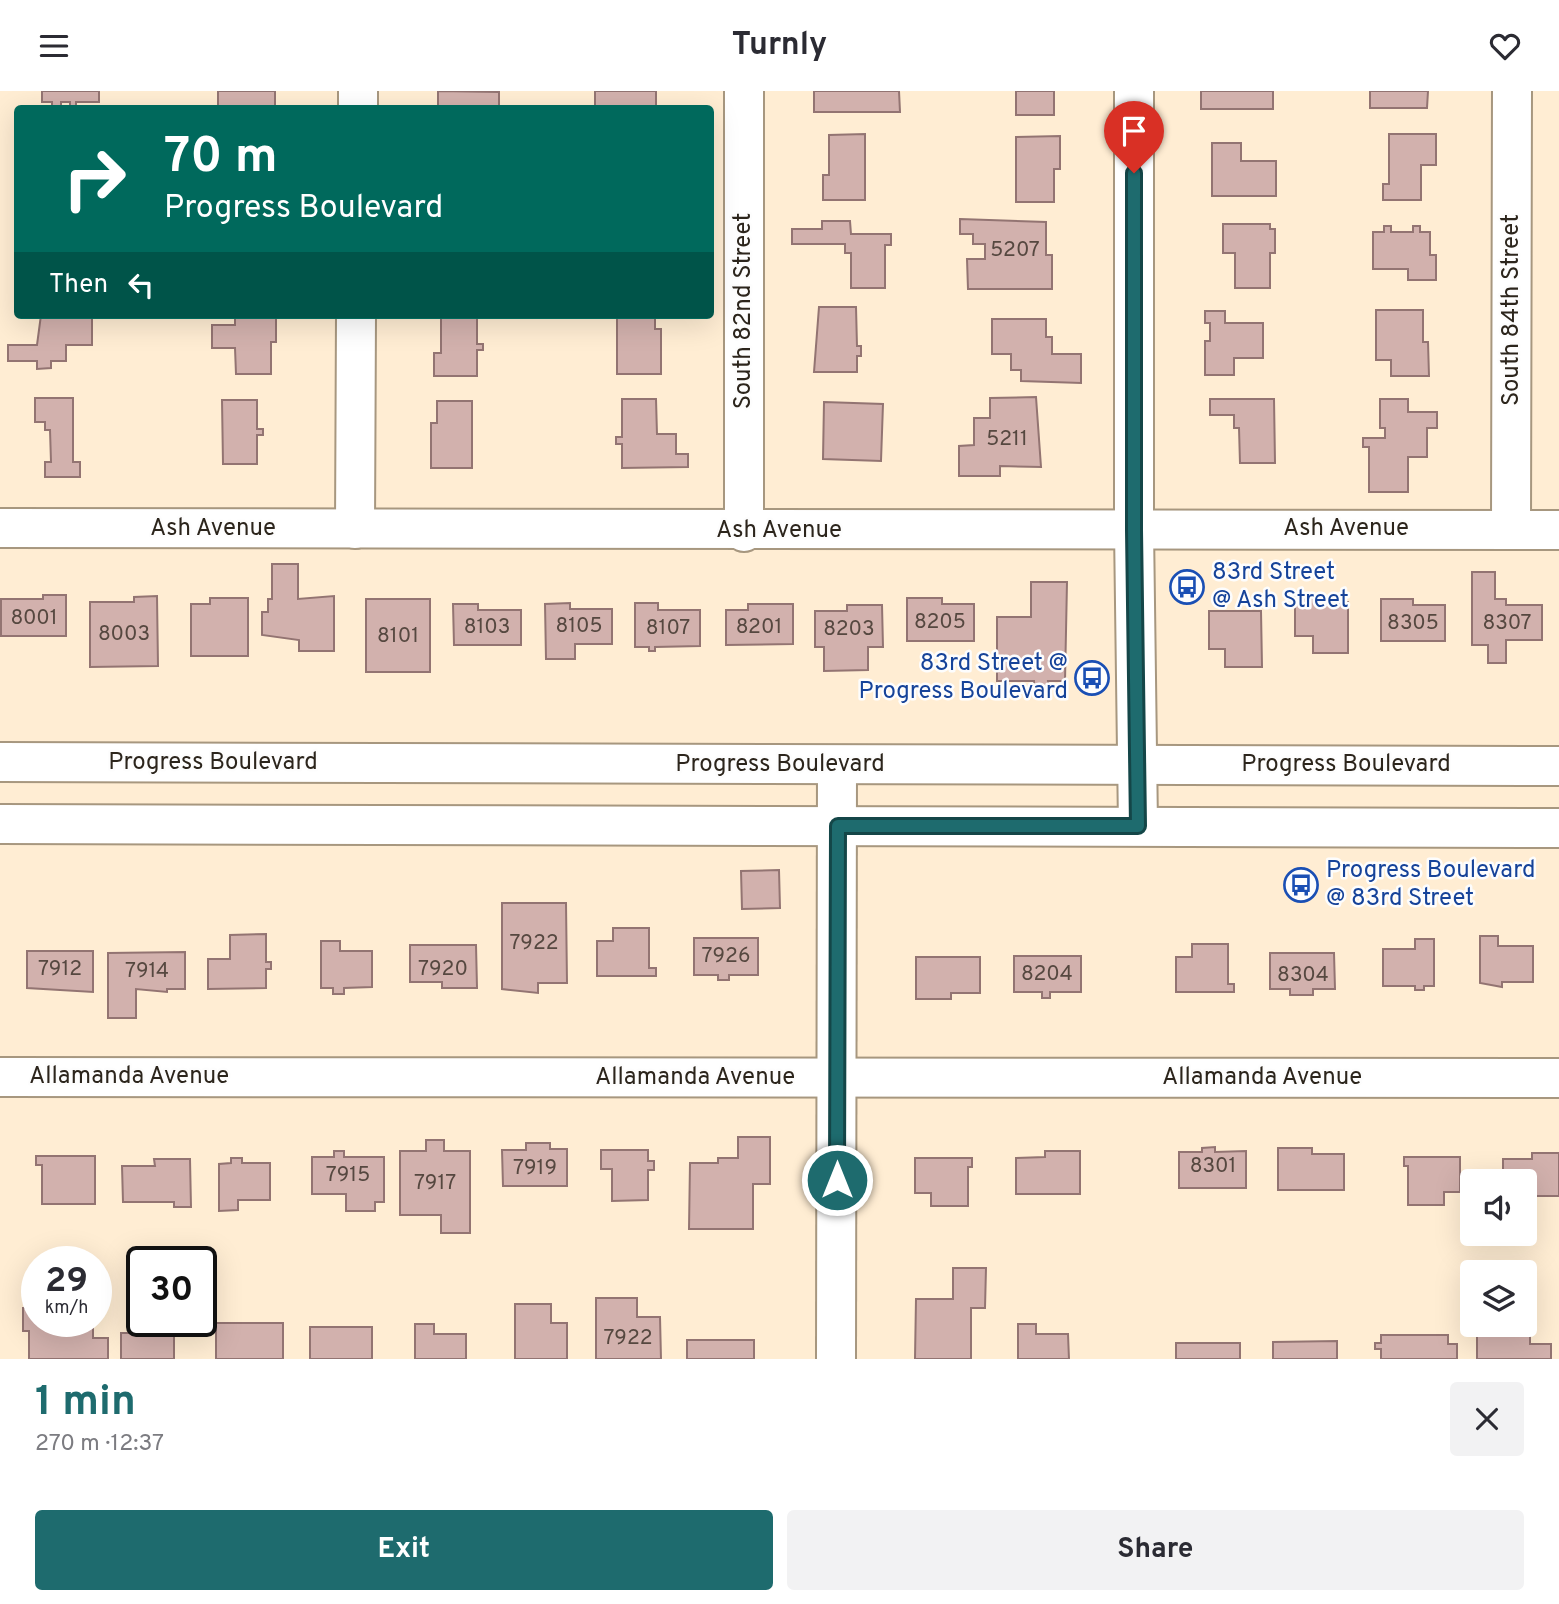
<!DOCTYPE html>
<html lang="en">
<head>
<meta charset="utf-8">
<style>
	:root { --surface:#fff; --page:#f2f2f3; --text:#2b2b33; --muted:#7c7c81; --accent:#1e6b6e }
	body { margin:0; font-family:Overpass,sans-serif; background:var(--page); color:var(--text); height:100vh; display:flex; flex-direction:column; font-size:26px; white-space:nowrap }
	* { box-sizing:border-box; margin:0 }
	p { font-size:23px; color:var(--muted) }
	.icon { flex:none; width:38px; height:38px; fill:none; stroke:currentColor; stroke-width:2; stroke-linecap:round; stroke-linejoin:round }
	.map { position:relative; height:1268px; overflow:hidden }
	.drawer { display:flex; flex-direction:column; background:var(--surface); flex:1 }
	.drawer>* { flex:none }
	.banner { position:absolute; left:14px; top:14px; width:700px; height:214px; border-radius:7px; box-shadow:0 7px 28px #0002; background:#00695c; color:#fff; overflow:hidden }
	.buttons { position:absolute; left:1460px; top:1078px; display:grid; gap:14px }
	.buttons a { display:grid; place-items:center; width:77px; height:77px; border-radius:7px; background:var(--surface); box-shadow:0 7px 28px #0002; font-size:35px }
	.speed { position:absolute; left:21px; top:1155px; display:flex; gap:14px; font-size:35px; font-weight:700; text-align:center }
	.speed>* { display:grid; place-content:center; width:91px; height:91px; border-radius:50%; background:var(--surface); box-shadow:0 7px 28px #0002; line-height:1 }
	.speed small { font-size:18px; font-weight:400 }
	.speed .limit { border:4px solid #111; border-radius:10px; background:#fff; color:#111 }
	.pin { position:absolute; display:grid; place-items:center; width:60px; height:60px; color:#fff; margin:-72px -30px; border-radius:50% 50% 50% 0; rotate:-45deg; box-shadow:0 0 7px #0007 }
	.pin .icon { rotate:45deg }
	.me { position:absolute; width:77px; margin:-38px; rotate:0deg; stroke-linejoin:round; filter:drop-shadow(0 0 5px #0008) }
	.turn { display:flex; align-items:center; gap:24px; height:147px; padding:0 35px; font-size:32px }
	.turn .icon { width:91px; height:91px; stroke-width:2.5 }
	.turn b { display:block; font-size:49px; line-height:60px }
	.then { display:flex; align-items:center; height:66px; padding:0 35px; background:#0003; gap:14px; font-size:26px }
	.round { display:grid; place-items:center; flex:none; width:74px; height:74px; border-radius:7px; background:var(--page) }
	.summary { display:flex; align-items:center; justify-content:space-between; height:119px; padding:0 35px }
	h1 { font-size:42px; font-weight:700; line-height:52px; color:var(--accent) }
	.primary-button { display:flex; gap:14px; margin-top:auto; padding:14px 35px }
	.primary-button a { flex:1; height:80px; border-radius:7px; background:var(--accent); color:#fff; font-size:28px; font-weight:700; line-height:80px; text-align:center }
	.primary-button a+a { background:var(--page); color:var(--text) }
	header { display:flex; justify-content:space-between; align-items:center; height:91px; padding:0 35px; background:var(--surface); font-size:32px; font-weight:700 }
	.map>svg:first-child { display:block }
</style>
</head>
<body>
<header><svg class="icon" aria-label="menu" viewBox="0 0 24 24"><path d="M4 6h16M4 12h16M4 18h16"/></svg>Turnly<svg class="icon" aria-label="heart" viewBox="0 0 24 24"><path d="M12 20l-8-8c-3-5 5-10 8-4 3-6 11-1 8 4z"/></svg></header>
<div class="map">
<svg width="1559" height="1268" viewBox="0 0 1559 1268">
	<rect width="100%" height="100%" fill="#ffedd3"/>
	<g fill="#d2b1ad" stroke="#937472" stroke-width="2">
		<path d="M42,0H99V11H76V17H70V11H61V17H52V11H42Z"/>
		<rect x="218" y="0" width="57" height="18"/>
		<path d="M438,0L499,1V18H438Z"/>
		<rect x="595" y="0" width="61" height="18"/>
		<path d="M814,0H899L900,21H814Z"/>
		<rect x="1016" y="0" width="38" height="24"/>
		<rect x="1201" y="0" width="72" height="18"/>
		<path d="M1370,0H1428L1427,17H1370Z"/>
		<path d="M865,43V109H823V84H829V44Z"/>
		<path d="M1389,43H1436V74H1421V109H1383V93H1389Z"/>
		<path d="M1060,45V78H1054V111H1016V46Z"/>
		<path d="M1212,52H1241V70H1276V105H1212Z"/>
		<path d="M960,128L1046,131V164H1052V198H968L967,168H985V153H973V143H960Z"/>
		<path d="M822,130H850L851,143H891V154H885V197H851V162H845V153H792V138H822Z"/>
		<path d="M1223,133H1270V138H1275V162H1270V197H1235V162H1223Z"/>
		<path d="M1384,135H1391V141H1413V135H1420V141H1430V164H1436V189H1408V178H1373V141H1384Z"/>
		<path d="M819,216H856L857,255H861V265H857V281H814Z"/>
		<path d="M1376,219H1423V251H1428L1429,285H1391V269H1376Z"/>
		<path d="M1205,220H1225V232H1263V267H1234V284H1205V250H1210V232H1205Z"/>
		<path d="M41,224H92V254H66V270H51V277L37,278V270H8V254H37Z"/>
		<path d="M235,224H276V251H271V283H236L235,257H212V234H235Z"/>
		<path d="M441,224H477V253H483V259H477V285H434V262H441Z"/>
		<path d="M617,224H655V238H661V283H617Z"/>
		<path d="M992,228H1046V246H1052V263H1081V292L1021,290V279H1011V263H992Z"/>
		<path d="M1036,306L1041,376L1000,375V385H959V355L974,354V327H990V307Z"/>
		<path d="M35,307H73V371H80V386H45V371H51L50,339H45V331H35Z"/>
		<path d="M622,308H656L657,343H676V363H688V376L622,377V353H616V346H622Z"/>
		<path d="M1210,308H1274L1275,372H1240L1239,337H1234V324H1210Z"/>
		<path d="M1380,308H1408V321H1437V337H1427V366H1408V401H1369V356H1363V347H1385V337H1380Z"/>
		<path d="M222,309H257V338H263V344H257V373H223Z"/>
		<path d="M437,310H472V377H431V332H437Z"/>
		<path d="M824,311L883,313L881,370L823,368Z"/>
		<path d="M272,473H298V508L334,505V560H299V549L262,544V521H268V508H272Z"/>
		<path d="M1472,481H1495V508H1506V514H1542V549H1506V572H1488V554H1472Z"/>
		<path d="M1031,491H1067L1065,590H1048L1049,598H1034V590H997V526H1031Z"/>
		<path d="M43,504H66V545H1V508H43Z"/>
		<path d="M157,505L158,575L90,576V511H134V506Z"/>
		<path d="M1295,506H1333V511H1348V562H1313V545H1295Z"/>
		<path d="M210,507H248V565H191V513H210Z"/>
		<path d="M907,507H942V513H974V550H907Z"/>
		<rect x="366" y="508" width="64" height="73"/>
		<path d="M1381,508H1413V514H1445V550H1381Z"/>
		<path d="M570,512V518H612V553H575V568H546L545,513Z"/>
		<path d="M635,512H658V519H700V555L655,556V560H649V556H635Z"/>
		<path d="M453,513H478V519H521V554H454Z"/>
		<path d="M748,513H793V553L726,554V519H748Z"/>
		<path d="M847,514H882L883,556H868V579L824,580V556H815V520H847Z"/>
		<path d="M1209,520H1261L1262,576H1225V558H1209Z"/>
		<path d="M779,779L780,817L742,818L741,780Z"/>
		<path d="M502,812H566L567,892H538V902L502,898Z"/>
		<path d="M613,837H649V877H656V885H597V850H613Z"/>
		<path d="M266,843V871H271V878H266V897L208,898V868H230V844Z"/>
		<path d="M1480,845H1498V855H1533V891H1502V896L1480,892Z"/>
		<path d="M694,847H758V884H729V889H718V884H694Z"/>
		<path d="M1415,848H1434V895H1424V899H1415V895H1383V858H1415Z"/>
		<path d="M321,850H340V860H372V896L344,897V903H333V897H321Z"/>
		<path d="M1192,853H1228V893H1234V901H1176V866H1192Z"/>
		<path d="M410,854H476L477,897H442V891H410Z"/>
		<path d="M27,860H93V901L27,897Z"/>
		<path d="M185,861V898H167V901L136,898V927H108V862Z"/>
		<path d="M1270,862H1334L1335,898H1313V904H1290V898H1270Z"/>
		<path d="M1014,865H1081V901H1050V907H1042V901H1014Z"/>
		<path d="M916,866H980V902H951V908H916Z"/>
		<path d="M738,1046H770V1093H753V1138H689L690,1072H718V1067H738Z"/>
		<path d="M426,1049H444V1060H470V1142H441V1124H400V1060H426Z"/>
		<path d="M526,1052H550V1058H567V1095H503L502,1059H526Z"/>
		<path d="M1215,1056V1061L1246,1060V1097H1179V1061H1202V1057Z"/>
		<path d="M1278,1057H1312V1063H1344V1099H1278Z"/>
		<path d="M601,1059H648V1070H654V1079H648V1109L612,1110V1078H601Z"/>
		<path d="M334,1060H344V1066H384V1111H375V1120H346V1103H312V1066H334Z"/>
		<path d="M1045,1060H1080V1103H1016V1067L1045,1066Z"/>
		<path d="M1532,1062H1559V1105H1524V1090H1503V1068H1532Z"/>
		<path d="M36,1065H95V1113H42V1074H36Z"/>
		<path d="M1404,1066H1460V1101H1444V1114H1408V1075H1404Z"/>
		<path d="M231,1067H242V1072H270V1109H238V1119L219,1120V1073L231,1072Z"/>
		<path d="M915,1067H972V1076H968V1115H931V1102H915Z"/>
		<path d="M154,1068H190L191,1116H174V1111H123L122,1075H155Z"/>
		<path d="M953,1177H986L985,1217H971V1268H915L916,1208H953Z"/>
		<path d="M596,1207H637V1226H660L661,1268H596Z"/>
		<path d="M515,1213H551V1232H567V1268H515Z"/>
		<path d="M23,1217H37V1230H93V1247H108V1268H29V1240H23Z"/>
		<path d="M137,1229L174,1230V1268H121V1242H137Z"/>
		<path d="M1524,1231H1530V1253H1551V1268H1477V1244H1493V1234H1524Z"/>
		<rect x="216" y="1232" width="67" height="36"/>
		<path d="M415,1233H434V1243H466V1268H415Z"/>
		<path d="M1018,1233H1036V1243H1068L1069,1268H1018Z"/>
		<rect x="310" y="1236" width="62" height="32"/>
		<path d="M1381,1244H1448V1253H1457V1268H1381V1258H1375V1252H1381Z"/>
		<rect x="687" y="1249" width="67" height="19"/>
		<path d="M1337,1250V1268H1273V1251Z"/>
		<rect x="1176" y="1252" width="64" height="16"/>
	</g>
	<g fill="none" stroke-linecap="round" stroke-linejoin="round">
		<g stroke="#a7977f" stroke-width="42">
			<g id="minor">
				<path d="M744,0V441"/>
				<path d="M1134,0V438L1138,735"/>
				<path d="M358,18V0"/>
				<path d="M0,437L1559,439"/>
				<path d="M355,438L356,224"/>
				<path d="M1511,438L1512,0"/>
				<path d="M0,986L1559,987"/>
				<path d="M836,1268L837,674"/>
			</g>
		</g>
		<g stroke="#a7977f" stroke-width="42">
			<g id="major">
				<path d="M0,671L1559,675"/>
				<path d="M0,733L1559,737"/>
			</g>
		</g>
		<use href="#minor" stroke="#fff" stroke-width="38"/>
		<use href="#major" stroke="#fff" stroke-width="38"/>
	</g>
	<g fill="none" stroke-linecap="round" stroke-linejoin="round">
		<g stroke="#144648" stroke-width="18">
			<path id="route" d="M837,1089L838,735H1138L1134,439V82"/>
		</g>
		<use href="#route" stroke="#1e6b6e" stroke-width="12"/>
	</g>
	<defs>
		<g id="bus-ring" transform="scale(1.75)"><circle r="9.5" fill="#fdfdfd" stroke="#1a4fb4" stroke-width="1.5"/><path d="M-5-6H5V4H4V6H2V4H-2V6H-4V4H-5ZM-3.5-4V0h7V-4ZM-3.5 1.2v1.5H-2V1.2ZM2 1.2v1.5H3.5V1.2Z" fill="#1a4fb4"/></g>
	</defs>
	<g fill-rule="evenodd">
		<use href="#bus-ring" x="1187" y="496"/>
		<use href="#bus-ring" x="1092" y="587"/>
		<use href="#bus-ring" x="1301" y="794"/>
	</g>
	<g text-anchor="middle" dominant-baseline="central" stroke-width="5" stroke-linejoin="round" paint-order="stroke">
		<g font-size="21" fill="#564840">
			<text x="1015" y="159">5207</text>
			<text x="1007" y="348">5211</text>
			<text x="34" y="527">8001</text>
			<text x="940" y="531">8205</text>
			<text x="1413" y="532">8305</text>
			<text x="1507" y="532">8307</text>
			<text x="579" y="535">8105</text>
			<text x="487" y="536">8103</text>
			<text x="759" y="536">8201</text>
			<text x="668" y="537">8107</text>
			<text x="849" y="538">8203</text>
			<text x="124" y="543">8003</text>
			<text x="398" y="545">8101</text>
			<text x="534" y="852">7922</text>
			<text x="726" y="865">7926</text>
			<text x="60" y="878">7912</text>
			<text x="443" y="878">7920</text>
			<text x="147" y="880">7914</text>
			<text x="1047" y="883">8204</text>
			<text x="1303" y="884">8304</text>
			<text x="1213" y="1075">8301</text>
			<text x="535" y="1077">7919</text>
			<text x="348" y="1084">7915</text>
			<text x="435" y="1092">7917</text>
			<text x="628" y="1247">7922</text>
		</g>
		<g font-size="24" fill="#2c251c" stroke="#fdfdfd">
			<text transform="translate(1512 219) rotate(-90)">South 84th Street</text>
			<text transform="translate(744 220) rotate(-90)">South 82nd Street</text>
			<text x="213" y="438">Ash Avenue</text>
			<text x="1346" y="438">Ash Avenue</text>
			<text x="779" y="440">Ash Avenue</text>
			<text x="213" y="672">Progress Boulevard</text>
			<text x="780" y="674">Progress Boulevard</text>
			<text x="1346" y="674">Progress Boulevard</text>
			<text x="129" y="986">Allamanda Avenue</text>
			<text x="695" y="987">Allamanda Avenue</text>
			<text x="1262" y="987">Allamanda Avenue</text>
		</g>
		<g font-size="24" fill="#164399" stroke="#fdfdfd" text-anchor="start">
			<text x="1212" y="482">83rd Street<tspan x="1212" dy="28">@ Ash Street</tspan></text>
			<text x="1068" y="573" text-anchor="end">83rd Street @<tspan x="1068" dy="28">Progress Boulevard</tspan></text>
			<text x="1326" y="780">Progress Boulevard<tspan x="1326" dy="28">@ 83rd Street</tspan></text>
		</g>
	</g>
</svg>
<div class="buttons">
<a><svg class="icon" aria-label="sound" viewBox="0 0 24 24"><path d="M4 9h4l5-4v14l-5-4H4zM17 9q2 3 0 6"/></svg></a>
<a><svg class="icon" aria-label="layers" viewBox="0 0 24 24"><path d="M12 4l9 5-9 5-9-5zM3 14l9 5 9-5"/></svg></a>
</div>
<div class="speed"><div>29<small>km/h</small></div><div class="limit">30</div></div>
<div class="pin" style="left:1134px;top:82px;background:#d93025"><svg class="icon" aria-label="arrive" viewBox="0 0 24 24"><path d="M6 21V4h12l-3 4 3 4H6"/></svg></div>
<svg class="me" style="left:837px;top:1089px" viewBox="-20 -20 40 40"><circle r="17" fill="#1e6b6e" stroke="#fff" stroke-width="3"/><path d="M0-11L8 9 0 5-8 9z" fill="#fff"/></svg>
<div class="banner">
<div class="turn"><svg class="icon" aria-label="right" viewBox="0 0 24 24"><path d="M7 20v-9h11M14 6l5 5-5 5"/></svg><div><b>70 m</b>Progress Boulevard</div></div>
<div class="then">Then<svg class="icon" aria-label="left" viewBox="0 0 24 24"><path d="M17 20v-9H6M10 6l-5 5 5 5"/></svg></div>
</div>
</div>
<section class="drawer">
<div class="summary"><div><h1>1 min</h1><p>270 m · 12:37</p></div><a class="round"><svg class="icon" aria-label="close" viewBox="0 0 24 24"><path d="M6 6l12 12M18 6L6 18"/></svg></a></div>
<div class="primary-button"><a>Exit</a><a>Share</a></div>
</section>
</body>
</html>
